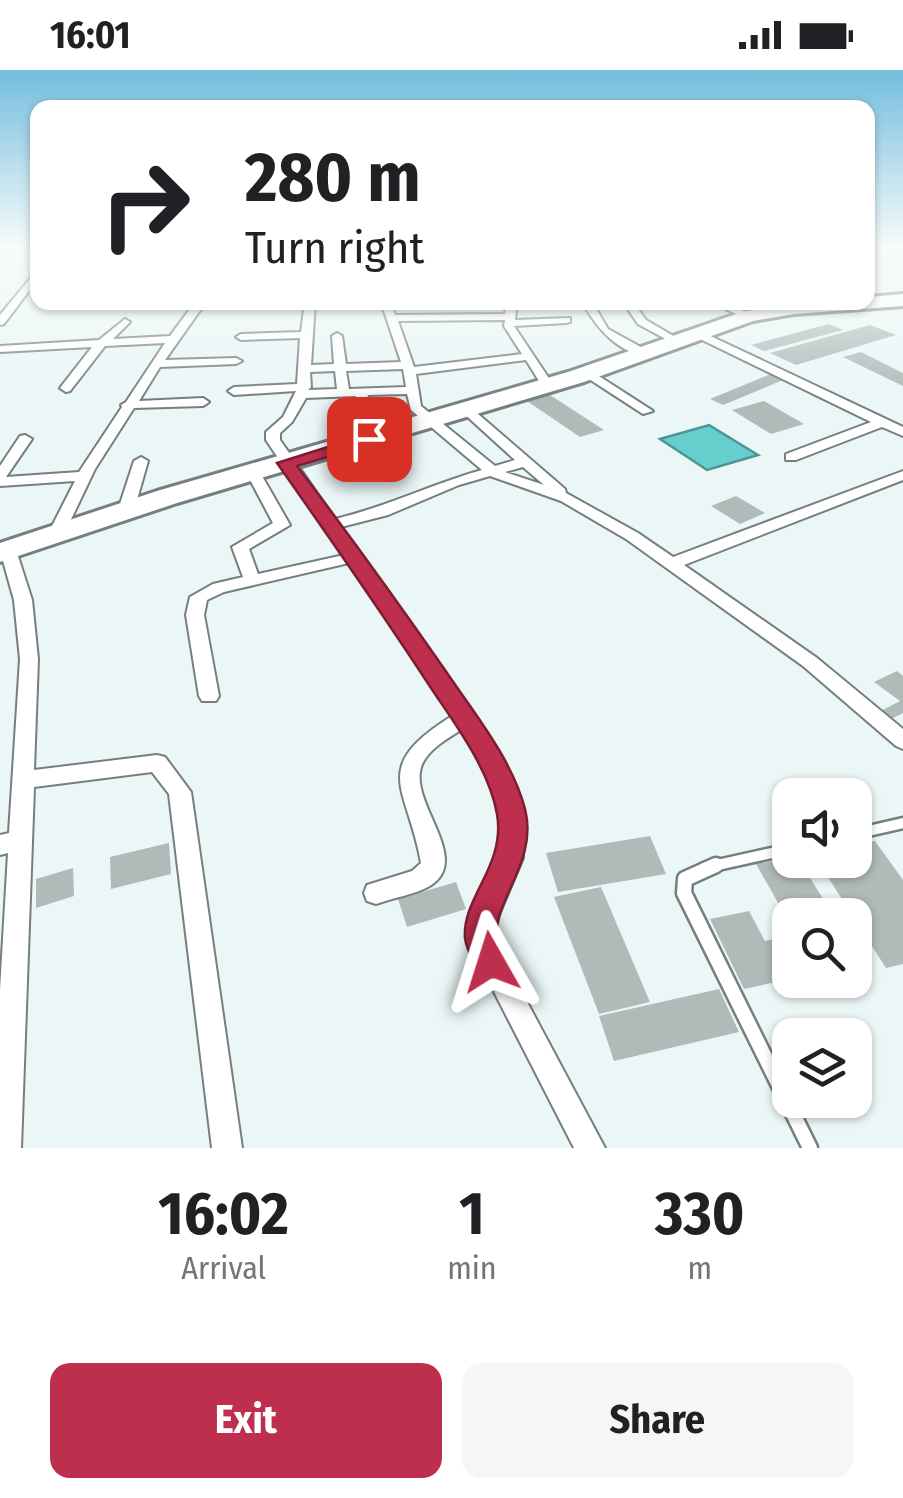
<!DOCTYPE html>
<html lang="en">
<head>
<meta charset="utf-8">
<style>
	:root { --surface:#fff; --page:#f6f6f6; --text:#202124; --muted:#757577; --accent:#be2e4d }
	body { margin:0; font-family:"Fira Sans Condensed",sans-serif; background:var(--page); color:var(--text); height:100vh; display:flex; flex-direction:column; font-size:38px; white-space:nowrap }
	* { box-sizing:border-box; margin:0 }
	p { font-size:32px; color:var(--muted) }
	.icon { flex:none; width:55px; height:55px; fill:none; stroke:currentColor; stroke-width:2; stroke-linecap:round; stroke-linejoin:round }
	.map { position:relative; height:1078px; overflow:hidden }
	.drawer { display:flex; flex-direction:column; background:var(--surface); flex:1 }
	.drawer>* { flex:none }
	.guide { position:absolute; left:30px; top:30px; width:845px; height:210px; border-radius:20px; box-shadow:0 2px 8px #0004; background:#fff; color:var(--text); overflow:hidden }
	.controls { position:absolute; left:772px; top:708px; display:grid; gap:20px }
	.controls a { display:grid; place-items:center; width:100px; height:100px; border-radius:20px; background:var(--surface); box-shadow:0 2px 8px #0004; font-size:50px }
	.pin { position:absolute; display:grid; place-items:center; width:85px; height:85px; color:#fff; margin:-42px; border-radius:20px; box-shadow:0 5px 15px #0006 }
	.me { position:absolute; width:110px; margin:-55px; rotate:354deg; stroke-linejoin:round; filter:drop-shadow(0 0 8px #0008) }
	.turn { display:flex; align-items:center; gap:35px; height:210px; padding:0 50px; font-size:45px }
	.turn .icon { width:130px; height:130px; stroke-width:2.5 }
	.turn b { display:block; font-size:70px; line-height:85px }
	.eta { display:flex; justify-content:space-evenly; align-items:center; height:170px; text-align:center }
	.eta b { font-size:60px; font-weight:700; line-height:70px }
	.action { display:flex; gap:20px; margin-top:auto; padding:20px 50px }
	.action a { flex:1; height:115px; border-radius:20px; background:var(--accent); color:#fff; font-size:40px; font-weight:700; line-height:115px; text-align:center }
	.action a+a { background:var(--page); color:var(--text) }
	.status { display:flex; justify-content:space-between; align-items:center; height:70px; padding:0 50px; background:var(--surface); direction:ltr }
	.status svg { height:28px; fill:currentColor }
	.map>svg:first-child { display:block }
</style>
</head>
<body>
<div class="status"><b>16:01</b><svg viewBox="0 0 49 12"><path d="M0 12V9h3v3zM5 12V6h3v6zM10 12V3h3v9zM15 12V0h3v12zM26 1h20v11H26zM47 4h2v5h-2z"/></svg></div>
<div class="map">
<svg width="903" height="1078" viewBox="0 0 903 1078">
	<rect width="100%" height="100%" fill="#ebf6f6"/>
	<path fill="#66cecc" stroke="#4b9594" stroke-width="2.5" d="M709,355L758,385L707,400L660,369Z"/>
	<g fill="#afbab9">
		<path d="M829,254L843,260L764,281L751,275Z"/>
		<path d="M870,255L896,265L796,295L770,283Z"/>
		<path d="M861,282L903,303V316L843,287Z"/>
		<path d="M773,303L783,310L723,335L710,329Z"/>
		<path d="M550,325L604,360L580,367L527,331Z"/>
		<path d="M764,331L804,354L771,364L732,340Z"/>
		<path d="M736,426L765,443L740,454L711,436Z"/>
		<path d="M897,601L903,606V643L891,649L881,641L900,631L874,612Z"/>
		<path d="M650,766L666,804L558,822L546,783Z"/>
		<path d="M875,771L903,810V894L886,898L817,790H855V775Z"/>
		<path d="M169,773L171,804L111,819L110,787Z"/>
		<path d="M790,788L799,790L833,845H790V854L756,794Z"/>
		<path d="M73,798L74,826L36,838V809Z"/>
		<path d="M456,812L466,839L407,857L398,829Z"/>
		<path d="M601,817L650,932L599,944L554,827Z"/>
		<path d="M749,841L765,871L790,865V909L744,919L710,849Z"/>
		<path d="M719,919L739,962L614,991L599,946Z"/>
	</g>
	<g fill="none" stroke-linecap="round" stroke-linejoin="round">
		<g stroke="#757f7f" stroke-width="15">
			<g id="lane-far1">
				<path d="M855,764L903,753"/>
				<path d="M704,798L790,779"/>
			</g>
		</g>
		<g stroke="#757f7f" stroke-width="19">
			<path id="lane" d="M716,795L685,809L684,823L810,1078"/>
		</g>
		<g stroke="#757f7f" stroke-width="4">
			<g id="street">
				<path d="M873,177H886L868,183V178Z"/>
				<path d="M38,199V209L4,254L0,255V245Z"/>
				<path d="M195,232H206L165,290L236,288L242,291L236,294L160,297L139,331L203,328L209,332L203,336L134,338L95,399L64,464L62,467H50L48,464L75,411L0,416V396L20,366L25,365L32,369L6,407L79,402L122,337L121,335L126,332L165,273L105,276L70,321L66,322L60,318L92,277L0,282V276L99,270L125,249L130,252L113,269L170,266Z"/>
				<path d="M305,232H315L311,295L334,294L332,266L337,263L342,266L346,294L401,292L381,232H391L395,245L505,244L507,232H517L515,250L570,248V252L566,253L514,256L554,316L552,319H544L526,290L416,304L421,336L495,396L515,390L460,340L470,337L565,419L566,423L638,463L673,487L903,401V410L684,495L817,588L903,659V679L896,676L803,596L626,469L561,431L490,406L459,415L388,445L341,457L471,643L514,715L523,743V788L495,854L494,870L605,1078H574L468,871C470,842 488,818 498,791C514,743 483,699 461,660C448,668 433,677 425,689C399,726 478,789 428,817C413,825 392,828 376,834L367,831L364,823L367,815L412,801L421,793C408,716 368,699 452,646L349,493L224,522L207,530L204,545L219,626L216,631H202L199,626L186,545L190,527L213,514L243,507L232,477L273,453L246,402L248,399H258L290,455L249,479L258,504L344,485L266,370V362L283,347L296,321L234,325L228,321L234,317L297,314L300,268L241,270L236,267L241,264L301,262ZM505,250L504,256L522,284L414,297L398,251ZM403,299L406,317L349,319L346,301ZM335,301L337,319L308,320L311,317L310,302ZM407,324L411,340L482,400C432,414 386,437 335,449L280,370V363L292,352L306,328L356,326L351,344L364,372H374L376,369L363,344L368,325ZM523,397L544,415L505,402Z"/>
				<path d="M587,232H597L595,237L608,259L648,281V285C620,285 598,259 585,237Z"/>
				<path d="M623,232H633L646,250L682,271L673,273L638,254Z"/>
				<path d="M710,232H725L754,246L745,248Z"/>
				<path d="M694,262H702L903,357V366L882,357L796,390H786V384L871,352L694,266Z"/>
				<path d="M587,299L591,301L653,341L643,344L583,305V301Z"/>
				<path d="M141,387L148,391L134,440L131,443H121L118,440L134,391Z"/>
				<path d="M8,475L16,480L32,530L38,589L34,700L157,685L165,687L191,722L242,1078H212L169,724L152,702L34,717L21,1078H0V920L8,783L0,785V765L9,763L20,589L14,530L0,480Z"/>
			</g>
		</g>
		<g stroke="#757f7f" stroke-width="6">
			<path id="highway" d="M903,224V236L794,244L753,251L584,312L177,433L0,492V473L157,421L568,302L742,242L793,232H868V227Z"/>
		</g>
		<use href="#lane-far1" stroke="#fff" stroke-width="10"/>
		<use href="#lane" stroke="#fff" stroke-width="14"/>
		<use href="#street" fill="#fff" fill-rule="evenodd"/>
		<use href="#highway" fill="#fff" fill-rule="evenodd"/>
	</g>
	<linearGradient id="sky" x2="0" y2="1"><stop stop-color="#74bedd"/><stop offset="0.54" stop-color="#f6fbfb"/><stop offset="1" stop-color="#f6fbfb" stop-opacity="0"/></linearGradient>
	<rect width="903" height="328" fill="url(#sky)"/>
	<path fill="#be2e4d" stroke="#7c1e32" stroke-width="2.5" d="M369,364L375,365V373L297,396C348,463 397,531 445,600C474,643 512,689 525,739C539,794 489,834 498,871C500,878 505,885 508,892L503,903L491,908L479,903C474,892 466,879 465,868C462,827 506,796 497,744C489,698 454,653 429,615C380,540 329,467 277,393Z"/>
</svg>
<div class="controls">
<a><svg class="icon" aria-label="sound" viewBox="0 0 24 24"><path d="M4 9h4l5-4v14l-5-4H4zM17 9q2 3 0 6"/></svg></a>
<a><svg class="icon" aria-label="search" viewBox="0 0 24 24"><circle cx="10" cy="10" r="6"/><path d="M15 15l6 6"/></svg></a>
<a><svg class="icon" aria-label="layers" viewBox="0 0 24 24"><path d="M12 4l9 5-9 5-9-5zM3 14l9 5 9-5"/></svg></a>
</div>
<div class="pin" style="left:369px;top:369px;background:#d93025"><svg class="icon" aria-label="arrive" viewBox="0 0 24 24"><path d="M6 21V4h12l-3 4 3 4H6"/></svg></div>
<svg class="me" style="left:491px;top:892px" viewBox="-20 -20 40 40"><path d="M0-17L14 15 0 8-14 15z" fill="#be2e4d" stroke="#fff" stroke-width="4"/></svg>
<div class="guide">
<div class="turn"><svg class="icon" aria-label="right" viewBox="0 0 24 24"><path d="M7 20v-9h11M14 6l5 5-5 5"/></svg><div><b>280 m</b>Turn right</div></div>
</div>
</div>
<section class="drawer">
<div class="eta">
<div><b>16:02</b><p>Arrival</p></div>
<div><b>1</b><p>min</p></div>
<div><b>330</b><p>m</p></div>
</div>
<div class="action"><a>Exit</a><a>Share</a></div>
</section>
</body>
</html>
